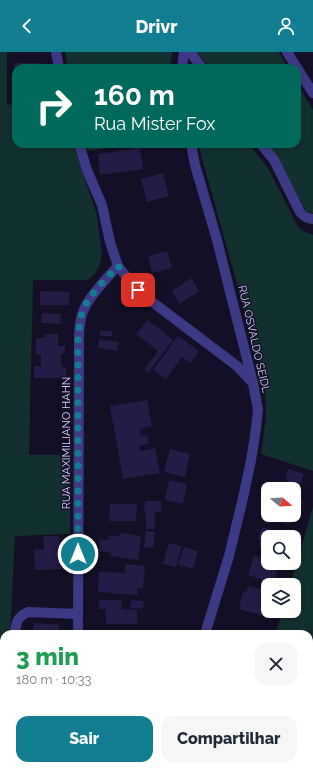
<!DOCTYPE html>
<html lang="pt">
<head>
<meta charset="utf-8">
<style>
	:root { --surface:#fff; --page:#f6f6f7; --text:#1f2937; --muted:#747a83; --accent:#117e91 }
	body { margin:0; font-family:Raleway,sans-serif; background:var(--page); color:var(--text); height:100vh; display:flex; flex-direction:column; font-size:15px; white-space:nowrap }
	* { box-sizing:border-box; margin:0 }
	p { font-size:13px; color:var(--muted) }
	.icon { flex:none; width:22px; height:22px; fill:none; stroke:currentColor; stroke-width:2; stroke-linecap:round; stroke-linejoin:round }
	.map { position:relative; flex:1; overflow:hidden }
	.drawer { position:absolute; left:0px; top:578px; width:313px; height:140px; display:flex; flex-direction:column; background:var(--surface); border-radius:12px 12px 0 0; box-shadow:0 2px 6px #0003 }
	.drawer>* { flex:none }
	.guide { position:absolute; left:12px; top:12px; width:289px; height:84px; border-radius:12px; box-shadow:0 2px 6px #0003; background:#00695c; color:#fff; overflow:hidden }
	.needle { width:26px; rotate:108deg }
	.controls { position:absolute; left:261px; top:430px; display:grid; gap:8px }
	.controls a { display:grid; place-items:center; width:40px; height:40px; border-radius:8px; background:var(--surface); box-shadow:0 2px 6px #0003; font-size:20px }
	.pin { position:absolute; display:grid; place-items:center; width:34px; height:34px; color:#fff; margin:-17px; border-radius:8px; box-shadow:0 2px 6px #0006 }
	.me { position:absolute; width:44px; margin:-22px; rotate:0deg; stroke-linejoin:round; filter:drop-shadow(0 0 3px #0008) }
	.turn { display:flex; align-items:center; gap:14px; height:84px; padding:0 16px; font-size:18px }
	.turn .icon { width:52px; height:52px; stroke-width:2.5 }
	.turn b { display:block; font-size:28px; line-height:34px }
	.round { display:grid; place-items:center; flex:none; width:42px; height:42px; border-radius:12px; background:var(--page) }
	.head { display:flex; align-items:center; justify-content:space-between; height:68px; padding:0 16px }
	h1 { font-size:24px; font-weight:800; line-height:30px; color:#1e9e55 }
	.primary-button { display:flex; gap:8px; margin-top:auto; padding:8px 16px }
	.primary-button a { flex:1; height:46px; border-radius:12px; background:var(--accent); color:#fff; font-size:16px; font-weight:800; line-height:46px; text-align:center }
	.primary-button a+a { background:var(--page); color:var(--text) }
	header { display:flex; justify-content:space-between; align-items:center; height:52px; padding:0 16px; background:var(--accent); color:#fff; font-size:18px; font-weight:800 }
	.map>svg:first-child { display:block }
</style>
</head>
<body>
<header><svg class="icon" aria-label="back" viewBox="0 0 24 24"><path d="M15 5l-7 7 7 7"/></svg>Drivr<svg class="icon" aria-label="person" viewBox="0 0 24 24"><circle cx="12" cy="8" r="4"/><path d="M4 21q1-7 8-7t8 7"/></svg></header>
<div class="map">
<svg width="313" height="718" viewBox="0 0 313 718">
	<rect width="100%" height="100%" fill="#130f26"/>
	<g fill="#12302f">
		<path d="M0,0H7V53L16,52V92H73L96,160L102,199L100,212L95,222L88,228H33L29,403H71L70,482L15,484L10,582H4V714H16L17,718H0Z"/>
		<path d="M65,0H172L170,16H68Z"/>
		<path d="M197,0H279L288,16H209Z"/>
		<path d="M297,31L313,58V161L306,159L276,104L267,92H297Z"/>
		<path d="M85,92H133L87,99Z"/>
		<path d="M198,92H249L268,116L298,175L305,180L313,183V419L261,402L266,364L265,338L261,318Z"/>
		<path d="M313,455V718H194L195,714H309V582H276L282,559H294V533H290Z"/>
	</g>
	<g fill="#241b47">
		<path d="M14,11H42V16H16V46H14Z"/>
		<path d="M140,96L143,117L100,123L98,102Z"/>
		<path d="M163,121L169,144L147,150L141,127Z"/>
		<path d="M167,199L172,216L152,221L148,204Z"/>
		<path d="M191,226L199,239L180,252L172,239Z"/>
		<path d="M40,239L69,240V253H40Z"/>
		<path d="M42,261L61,262L60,272L41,271Z"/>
		<path d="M148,268L173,288L148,321L144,318L158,299L136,282Z"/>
		<rect x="100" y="279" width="12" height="5"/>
		<path d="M45,282H58V294H65V302H61V315H66V326H34V314H41V303H36V286H45Z"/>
		<path d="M178,284L199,299L190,311L182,305L166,327L153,318Z"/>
		<path d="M99,287L119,290L117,299L98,296Z"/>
		<path d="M147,348L152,374L140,377L141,384L147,383L149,392L139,394L140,399L155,396L160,421L123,427L110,354Z"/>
		<path d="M170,397L190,402L185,425L164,420Z"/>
		<path d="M288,417L304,422L300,433L297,432L295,436L286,434L288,428L285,427Z"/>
		<path d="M169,428L187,432L183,452L165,448Z"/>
		<path d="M294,448L303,450L298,466L293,465L290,473L273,468L274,463H294Z"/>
		<path d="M145,449H161V460H155V477H146V461H144Z"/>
		<path d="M110,452H137L136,469H109Z"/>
		<path d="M263,475L282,481L281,485H268V496L259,494L260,487H258L261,477H262Z"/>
		<path d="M146,479L155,480L153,496L144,495Z"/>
		<path d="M120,481L141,484L138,508L110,504L111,501L98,499L100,487L108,488L109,483L120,484Z"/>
		<path d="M43,484H59L61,517L35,518L34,498L44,497Z"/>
		<path d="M169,491L182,494L176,515L163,512Z"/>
		<path d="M184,495L198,499L193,517L178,512Z"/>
		<path d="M294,495L301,497L296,510H294Z"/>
		<path d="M254,503L267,507L266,509H268V511H273V514L278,515L274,528L268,526L267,529L248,523Z"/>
		<path d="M125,512L145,514L143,536H138L137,543L98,540L99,520L125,521Z"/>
		<path d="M248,534L267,539L261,563L239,557L243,539L246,540Z"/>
		<path d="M99,548H122L121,557L137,558V572H106V557H99Z"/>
		<path d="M131,548L144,549L143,557L130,556Z"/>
		<path d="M34,571L59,573L58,582H33Z"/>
		<path d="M56,714H93L90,718H53Z"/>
	</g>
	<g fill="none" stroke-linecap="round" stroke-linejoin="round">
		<g stroke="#3d3a85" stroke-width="10">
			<path d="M56,0L59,16"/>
			<path d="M190,0L202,16"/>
			<path d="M287,0L313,41"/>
			<path d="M182,16L184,0"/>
			<path d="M79,92L87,118L102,153L110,190L118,214L130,229L147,246L237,314L253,331"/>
			<path d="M191,92L195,113L217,188L253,331L258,358L255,384L251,408L243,446L229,504L205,582"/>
			<path d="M261,92L274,108L300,160C304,165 307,166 313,167"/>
			<path d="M15,582C16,570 17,565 28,560L78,562"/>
			<path d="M78,582L79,286C79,276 80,265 85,255C93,240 106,227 118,214"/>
			<path d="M156,714L161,718"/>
			<path d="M102,718L105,714"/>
			<path d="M133,718L134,714"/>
		</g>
	</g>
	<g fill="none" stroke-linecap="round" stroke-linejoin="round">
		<path stroke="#117e91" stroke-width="7" stroke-dasharray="0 12.6" d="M78,502V286C79,276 80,267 83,258C89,243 107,226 118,214L130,229L138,238"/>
	</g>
	<g text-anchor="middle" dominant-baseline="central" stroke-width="3" stroke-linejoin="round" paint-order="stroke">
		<g font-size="11" fill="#d9d4ff" stroke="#130f26">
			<text transform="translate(254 287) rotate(77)">RUA OSVALDO SEIDL</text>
			<text transform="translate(66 391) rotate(-90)">RUA MAXIMILIANO HAHN</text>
		</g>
	</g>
</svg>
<div class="controls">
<a><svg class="needle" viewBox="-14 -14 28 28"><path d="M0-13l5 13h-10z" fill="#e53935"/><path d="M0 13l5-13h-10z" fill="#747a83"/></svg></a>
<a><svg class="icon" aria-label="search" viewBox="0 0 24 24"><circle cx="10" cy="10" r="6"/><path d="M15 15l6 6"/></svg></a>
<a><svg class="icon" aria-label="layers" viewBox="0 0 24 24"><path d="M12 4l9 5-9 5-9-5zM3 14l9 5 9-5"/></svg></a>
</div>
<div class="pin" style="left:138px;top:238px;background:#d93025"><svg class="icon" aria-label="arrive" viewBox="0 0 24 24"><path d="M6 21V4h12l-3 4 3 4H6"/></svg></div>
<svg class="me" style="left:78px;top:502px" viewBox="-20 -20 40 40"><circle r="17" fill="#117e91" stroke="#fff" stroke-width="3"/><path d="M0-11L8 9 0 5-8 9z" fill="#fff"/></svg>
<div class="guide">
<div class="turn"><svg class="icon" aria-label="right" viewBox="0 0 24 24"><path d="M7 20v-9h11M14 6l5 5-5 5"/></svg><div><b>160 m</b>Rua Mister Fox</div></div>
</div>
<section class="drawer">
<div class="head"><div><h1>3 min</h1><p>180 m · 10:33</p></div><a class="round"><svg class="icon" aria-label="close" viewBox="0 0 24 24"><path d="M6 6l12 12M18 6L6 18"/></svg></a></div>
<div class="primary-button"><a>Sair</a><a>Compartilhar</a></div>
</section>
</div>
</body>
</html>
